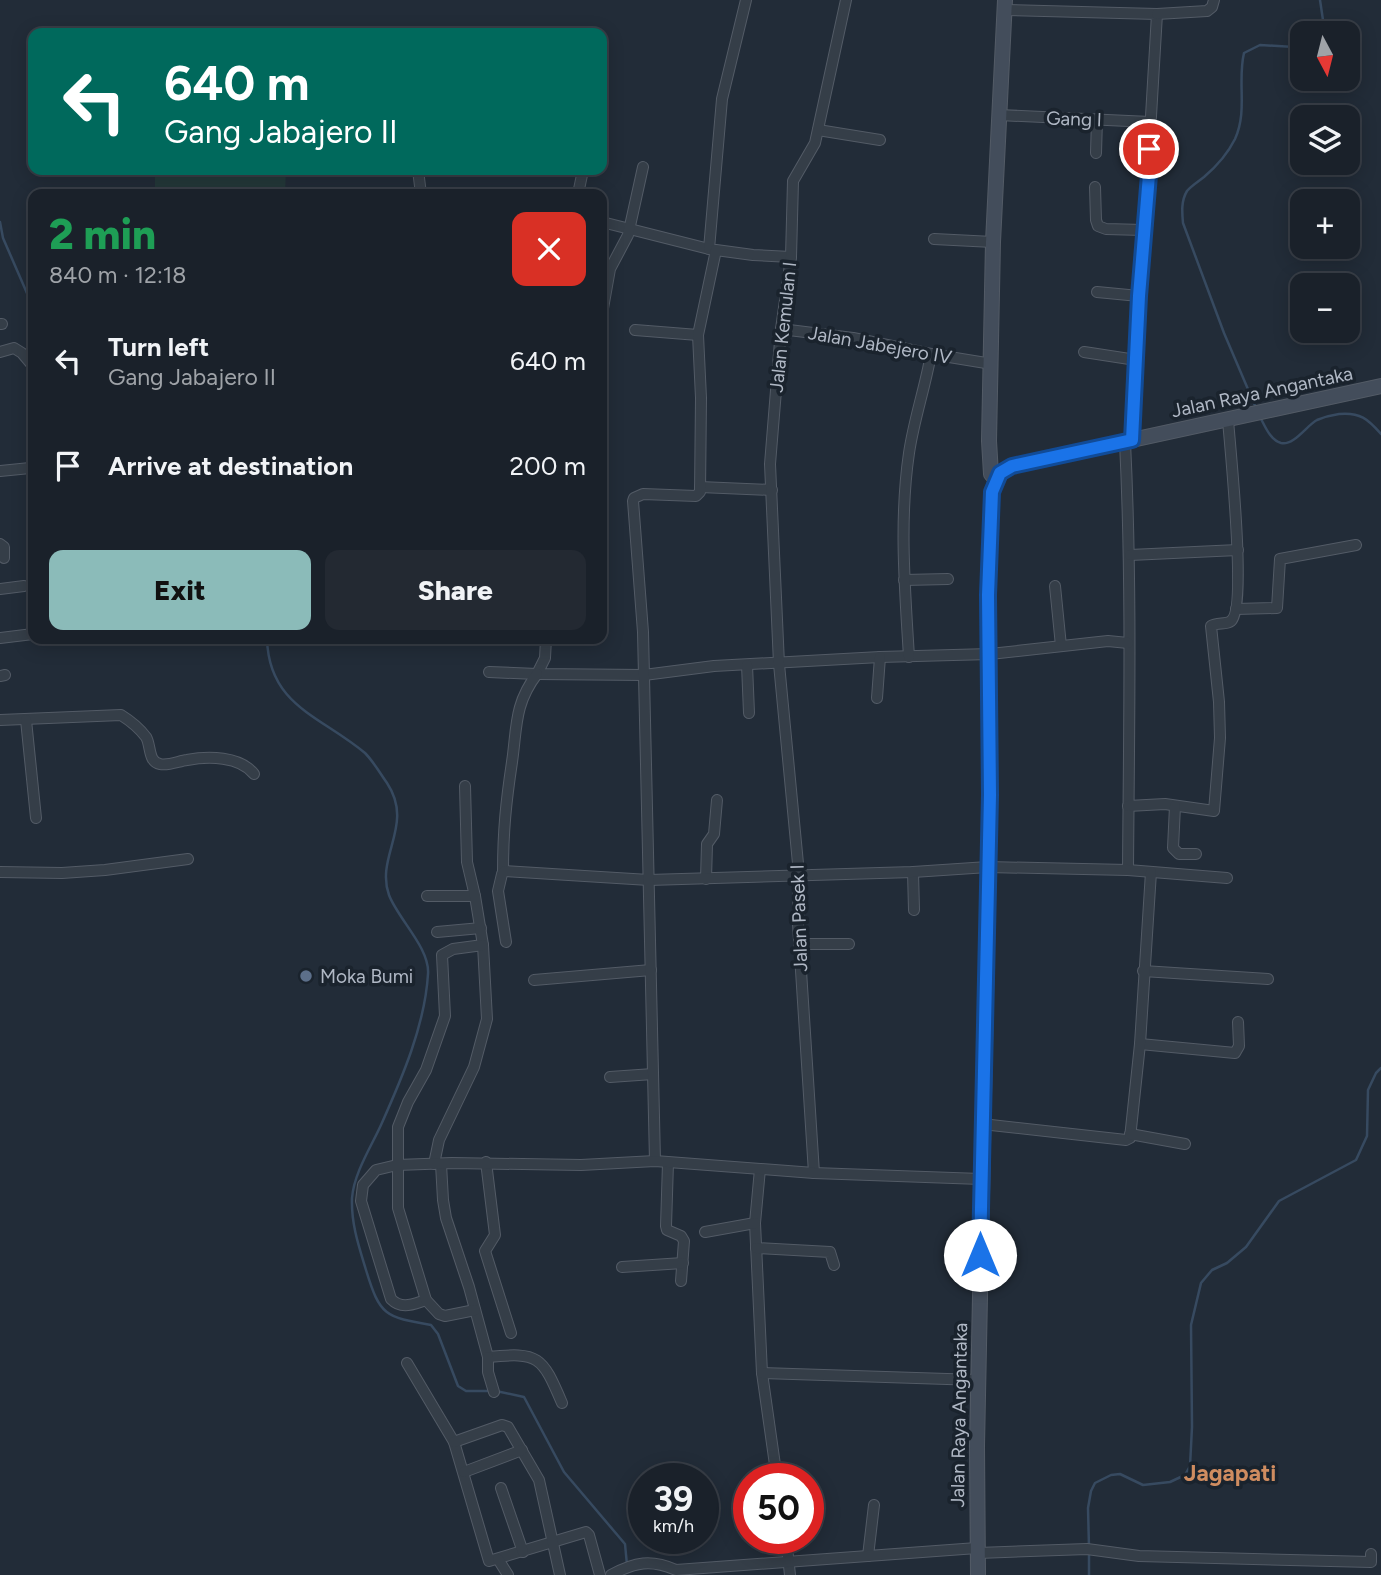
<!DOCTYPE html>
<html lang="en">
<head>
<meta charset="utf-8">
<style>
	:root { --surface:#1a212a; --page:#232932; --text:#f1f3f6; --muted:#9fa3a8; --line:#383e47; --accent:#8bbbb9 }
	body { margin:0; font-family:Figtree,sans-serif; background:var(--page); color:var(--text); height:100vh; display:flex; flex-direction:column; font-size:26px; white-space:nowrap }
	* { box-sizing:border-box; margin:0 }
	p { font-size:23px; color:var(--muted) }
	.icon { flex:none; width:38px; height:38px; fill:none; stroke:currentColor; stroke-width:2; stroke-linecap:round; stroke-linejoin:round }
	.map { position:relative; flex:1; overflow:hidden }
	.drawer { position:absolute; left:28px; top:189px; width:579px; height:455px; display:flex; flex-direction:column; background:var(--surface); border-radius:14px; box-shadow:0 4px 18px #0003,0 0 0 2px var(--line) }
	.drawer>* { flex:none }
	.banner { position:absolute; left:28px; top:28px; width:579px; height:147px; border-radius:14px; box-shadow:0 4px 18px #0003,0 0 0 2px var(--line); background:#00695c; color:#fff; overflow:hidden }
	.needle { width:46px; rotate:173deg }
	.controls { position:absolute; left:1290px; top:21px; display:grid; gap:14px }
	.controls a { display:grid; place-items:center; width:70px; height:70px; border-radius:14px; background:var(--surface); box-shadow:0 4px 18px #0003,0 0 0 2px var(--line); font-size:35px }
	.speed { position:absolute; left:628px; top:1463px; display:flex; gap:14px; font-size:35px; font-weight:700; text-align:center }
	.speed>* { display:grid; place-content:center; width:91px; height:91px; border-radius:50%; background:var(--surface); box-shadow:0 4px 18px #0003,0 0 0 2px var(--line); line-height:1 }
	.speed small { font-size:18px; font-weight:400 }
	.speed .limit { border:10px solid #d22; background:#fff; color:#111 }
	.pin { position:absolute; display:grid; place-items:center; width:60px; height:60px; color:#fff; margin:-30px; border:4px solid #fff; border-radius:50%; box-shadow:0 2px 7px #0007 }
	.me { position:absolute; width:77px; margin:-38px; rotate:0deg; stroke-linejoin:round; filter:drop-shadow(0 0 5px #0008) }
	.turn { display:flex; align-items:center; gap:24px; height:147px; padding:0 21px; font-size:32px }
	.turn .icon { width:91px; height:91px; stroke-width:2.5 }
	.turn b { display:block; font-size:49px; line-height:60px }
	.round { display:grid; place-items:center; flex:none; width:74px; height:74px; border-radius:14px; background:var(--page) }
	.headline { display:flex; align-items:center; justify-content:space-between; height:119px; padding:0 21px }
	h1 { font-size:42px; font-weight:800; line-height:52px; color:#1e9e55 }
	.action { display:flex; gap:14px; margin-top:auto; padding:14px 21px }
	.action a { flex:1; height:80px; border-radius:14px; background:var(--accent); color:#111; font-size:28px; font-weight:800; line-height:80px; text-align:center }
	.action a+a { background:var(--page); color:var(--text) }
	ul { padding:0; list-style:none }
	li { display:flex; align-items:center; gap:21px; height:105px; padding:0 21px }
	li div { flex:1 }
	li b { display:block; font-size:26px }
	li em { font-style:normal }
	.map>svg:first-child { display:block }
</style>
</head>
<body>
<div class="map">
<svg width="1381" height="1575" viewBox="0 0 1381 1575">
	<rect width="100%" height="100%" fill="#222c38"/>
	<path fill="#24393a" d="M155,170H286L285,194H155Z"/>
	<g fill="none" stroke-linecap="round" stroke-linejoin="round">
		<g stroke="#374a60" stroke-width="2.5">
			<path d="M1315,33L1323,20L1320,0"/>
			<path d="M0,222L3,238L33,307"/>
			<path d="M1256,408L1224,333L1183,223C1182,212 1181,201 1187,191C1191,186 1199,181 1204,177C1217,166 1227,155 1235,139C1248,110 1237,82 1244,53L1260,45L1294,47L1302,44"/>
			<path d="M1260,417C1265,426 1270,440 1281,443C1294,446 1307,425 1317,420C1324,417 1332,415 1339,414C1360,412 1368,419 1381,434"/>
			<path d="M267,639C269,706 321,716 365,753C373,761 380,773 387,783C415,825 375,856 389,895C398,919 430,948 428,974C425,1025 402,1078 381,1125C371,1147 354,1173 352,1198C351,1224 359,1247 366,1270C380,1316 385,1317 431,1325L438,1334L458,1386L466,1391H490"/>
			<path d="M496,1391L524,1397L564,1472L625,1544L627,1565"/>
			<path d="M1089,1547L1088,1508L1091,1491L1095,1483L1111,1475L1120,1474L1143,1485L1170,1482L1185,1475L1190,1466L1192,1427L1191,1325L1201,1283L1212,1270L1227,1263L1246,1247L1279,1201L1356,1160L1367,1136L1368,1090L1376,1073L1381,1068"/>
			<path d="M1089,1575V1554"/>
		</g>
		<g stroke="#535b66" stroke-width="12">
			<g id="street">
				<path d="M1004,10L1157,14L1132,440"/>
				<path d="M1157,14L1207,11L1212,7L1214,0"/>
				<path d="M999,115L1150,122"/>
				<path d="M818,130L880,140"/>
				<path d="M1096,153L1097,119"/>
				<path d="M418,170L421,194"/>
				<path d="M1095,187L1096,220L1098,226L1106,229L1143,230"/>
				<path d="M578,194L582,175"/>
				<path d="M602,222L713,250"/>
				<path d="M934,239L993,242"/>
				<path d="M709,249L722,99L746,0"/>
				<path d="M1097,292L1139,296"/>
				<path d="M602,314L610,269L628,235L643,167"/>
				<path d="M0,324H2"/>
				<path d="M781,329L853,338L931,354L992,364"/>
				<path d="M635,330L698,335"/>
				<path d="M0,352L14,348L22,353L33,366"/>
				<path d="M1084,352L1136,360"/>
				<path d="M1125,442C1132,584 1129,727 1128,870"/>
				<path d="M0,471L30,468"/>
				<path d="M700,487L772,490"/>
				<path d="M0,544L4,547V558"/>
				<path d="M1130,555L1238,550"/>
				<path d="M904,580L948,579"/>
				<path d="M1055,586L1061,646"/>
				<path d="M0,589L24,586"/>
				<path d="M1236,609L1277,608L1280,559L1356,545"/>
				<path d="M0,638L33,634"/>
				<path d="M546,639L545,658L537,674L644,675L714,666L880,657L990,654L1108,641L1128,643"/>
				<path d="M909,657C905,590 899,521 909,453C914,419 925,388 931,354"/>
				<path d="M747,665L749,713"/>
				<path d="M489,672L537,674"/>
				<path d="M0,676L5,675"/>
				<path d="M877,698L880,657"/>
				<path d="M0,720L121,715C129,720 140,729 146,737C151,745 148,762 160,764C168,766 179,761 187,760C208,756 240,756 254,774"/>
				<path d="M26,720L36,818"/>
				<path d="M1128,806L1165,804L1214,811L1220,738L1219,702L1211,626C1217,622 1226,625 1231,621C1247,608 1230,447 1228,420"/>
				<path d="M1175,806L1173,848L1179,854H1196"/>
				<path d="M0,872L62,873L105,870L188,859"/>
				<path d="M503,872C503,831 506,802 512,762C517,728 514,704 537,674"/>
				<path d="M913,872L914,910"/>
				<path d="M706,879L707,844L714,834L717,800"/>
				<path d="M427,896H475"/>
				<path d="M437,932L481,928"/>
				<path d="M506,942L498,891L502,874L505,871L649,880L913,872L988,867L1128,870L1227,878"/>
				<path d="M799,944H849"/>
				<path d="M1143,971L1268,979"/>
				<path d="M534,980L651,970"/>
				<path d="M1140,1044L1235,1053L1239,1046L1238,1022"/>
				<path d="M610,1077L653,1074"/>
				<path d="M982,1124L1126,1140L1130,1138L1140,1044L1151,872"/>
				<path d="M1130,1134L1185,1144"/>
				<path d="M655,1161L643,632L633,501L634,498L643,494L696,496L700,492L701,398L698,335L716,250L753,255L791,257"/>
				<path d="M486,1162L495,1235L485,1251L511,1333"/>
				<path d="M668,1163L666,1226L667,1230L681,1236L684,1241L681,1281"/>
				<path d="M434,1164L439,1140L474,1067L487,1019L483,945L475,896L467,862L465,786"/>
				<path d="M441,1164L443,1200L446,1218L469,1287L488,1357C539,1352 542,1356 562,1403"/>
				<path d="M760,1169L755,1223L762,1373L777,1479"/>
				<path d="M814,1173L798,924L799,874L779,664L770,464L781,329L791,257L793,181L815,143L846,0"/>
				<path d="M705,1232L755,1223"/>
				<path d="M756,1248L830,1252L834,1265"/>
				<path d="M622,1267L683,1263"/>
				<path d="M426,1300C413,1304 402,1310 391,1299L361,1201L363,1185L376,1170L397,1165L452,1163L581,1165L655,1161L814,1173L981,1179"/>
				<path d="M475,1310L445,1316L439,1314L426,1300L398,1208V1127L408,1102L426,1070L445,1016L442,955L453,949L483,945"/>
				<path d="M488,1357V1372L494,1392"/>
				<path d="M407,1363L454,1442L489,1561L586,1532L589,1535L600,1575"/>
				<path d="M762,1373L978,1380"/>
				<path d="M454,1442L502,1425L508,1427L539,1480L560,1575"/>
				<path d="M464,1472L522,1450"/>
				<path d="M501,1488L523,1552"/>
				<path d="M786,1538L790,1575"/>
				<path d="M978,1553L1087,1549L1139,1556L1371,1562V1554"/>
				<path d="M868,1556L874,1505"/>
				<path d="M498,1559L508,1575"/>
				<path d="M611,1575C635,1562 651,1559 676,1570L977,1548"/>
			</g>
		</g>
		<g stroke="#535b66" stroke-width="16">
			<g id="secondary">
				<path d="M996,480L991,474L989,441L993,242L1005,0"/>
				<path d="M978,1575L977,1446L990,795L988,595L992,492C996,479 999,472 1012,466L1381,386"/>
			</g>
		</g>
		<use href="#street" stroke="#353e48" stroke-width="10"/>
		<use href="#secondary" stroke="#434d5b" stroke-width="14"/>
	</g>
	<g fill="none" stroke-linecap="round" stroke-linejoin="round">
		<g stroke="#114b97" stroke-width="18">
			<path id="route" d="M980,1255L990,795L988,595L992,492L1000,473L1012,466L1132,440L1139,296L1149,175V149"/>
		</g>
		<use href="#route" stroke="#1a73e8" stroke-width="12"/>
	</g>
	<circle fill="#5c6f8a" stroke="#1a232d" stroke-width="2.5" cx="306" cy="976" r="7"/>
	<g text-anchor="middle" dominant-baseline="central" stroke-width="7" stroke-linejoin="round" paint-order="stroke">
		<g font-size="19" fill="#b0b8c5" stroke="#1a232d">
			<text transform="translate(1074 119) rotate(2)">Gang I</text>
			<text transform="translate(783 327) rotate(-84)">Jalan Kemulan I</text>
			<text transform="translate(880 345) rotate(10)">Jalan Jabejero IV</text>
			<text transform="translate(1262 392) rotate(-12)">Jalan Raya Angantaka</text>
			<text transform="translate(799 918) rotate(-92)">Jalan Pasek I</text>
			<text transform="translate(959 1415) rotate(-89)">Jalan Raya Angantaka</text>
		</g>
		<g font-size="19" fill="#b0b8c5" stroke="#1a232d" text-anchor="start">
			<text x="320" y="976">Moka Bumi</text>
		</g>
		<g font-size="23" font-weight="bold" fill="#cf8c60" stroke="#1a232d">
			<text x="1230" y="1473">Jagapati</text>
		</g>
	</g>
</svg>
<div class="controls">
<a><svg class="needle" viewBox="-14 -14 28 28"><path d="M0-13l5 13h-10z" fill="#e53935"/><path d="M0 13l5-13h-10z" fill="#9fa3a8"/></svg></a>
<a><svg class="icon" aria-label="layers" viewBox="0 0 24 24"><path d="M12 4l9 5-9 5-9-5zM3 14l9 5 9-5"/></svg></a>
<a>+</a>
<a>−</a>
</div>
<div class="speed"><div>39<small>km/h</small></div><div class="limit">50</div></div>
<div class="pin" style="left:1149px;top:149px;background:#d93025"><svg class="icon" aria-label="arrive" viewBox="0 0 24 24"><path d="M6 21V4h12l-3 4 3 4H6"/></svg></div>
<svg class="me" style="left:980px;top:1255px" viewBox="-20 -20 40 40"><circle r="19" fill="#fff"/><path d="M0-13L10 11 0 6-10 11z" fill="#1a73e8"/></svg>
<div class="banner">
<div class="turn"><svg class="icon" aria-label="left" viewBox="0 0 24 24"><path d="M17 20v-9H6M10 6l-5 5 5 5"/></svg><div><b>640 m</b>Gang Jabajero II</div></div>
</div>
<section class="drawer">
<div class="headline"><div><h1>2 min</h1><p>840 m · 12:18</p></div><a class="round" style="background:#d93025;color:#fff"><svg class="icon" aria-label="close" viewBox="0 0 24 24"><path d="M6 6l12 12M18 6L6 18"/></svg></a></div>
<ul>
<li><svg class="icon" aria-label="left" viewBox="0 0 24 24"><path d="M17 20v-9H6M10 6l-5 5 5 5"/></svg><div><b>Turn left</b><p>Gang Jabajero II</p></div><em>640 m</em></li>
<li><svg class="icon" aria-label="arrive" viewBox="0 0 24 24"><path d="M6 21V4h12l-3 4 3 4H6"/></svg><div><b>Arrive at destination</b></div><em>200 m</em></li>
</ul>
<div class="action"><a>Exit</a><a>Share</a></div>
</section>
</div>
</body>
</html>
